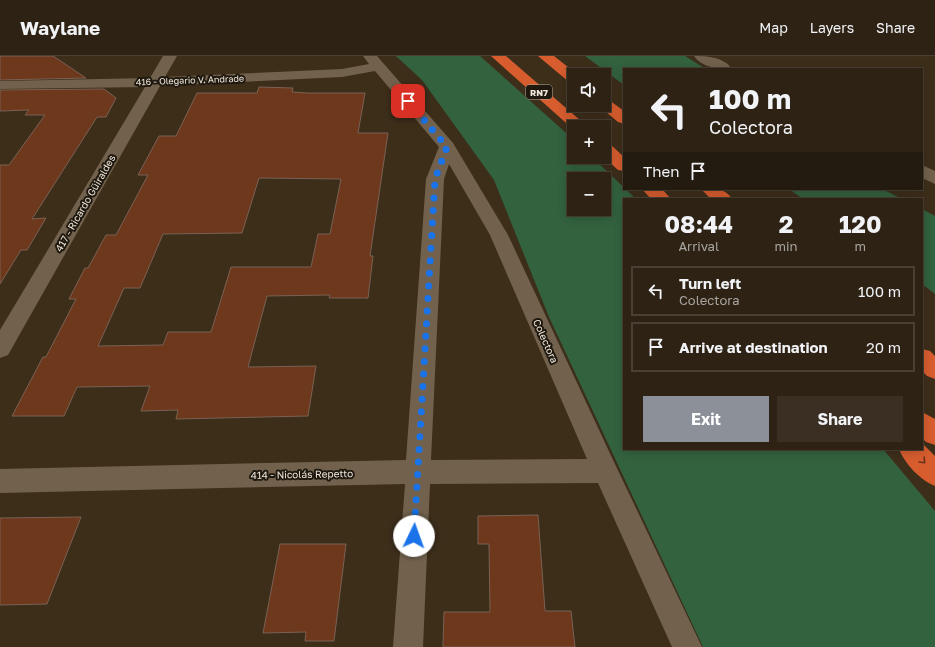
<!DOCTYPE html>
<html lang="en">
<head>
<meta charset="utf-8">
<style>
	:root { --surface:#2e2214; --page:#3a2f22; --text:#f1f3f6; --muted:#a7a4a0; --line:#493f34; --accent:#8c9099 }
	body { margin:0; font-family:"Golos Text",sans-serif; background:var(--page); color:var(--text); height:100vh; display:flex; flex-direction:column; font-size:15px; white-space:nowrap }
	* { box-sizing:border-box; margin:0 }
	p { font-size:13px; color:var(--muted) }
	.icon { flex:none; width:22px; height:22px; fill:none; stroke:currentColor; stroke-width:2; stroke-linecap:round; stroke-linejoin:round }
	.map { position:relative; flex:1; overflow:hidden }
	.side { position:absolute; left:623px; top:142px; width:300px; height:252px; display:flex; flex-direction:column; background:var(--surface); border-radius:0px; box-shadow:0 2px 10px #0003,0 0 0 1px var(--line) }
	.side>* { flex:none }
	.guide { position:absolute; left:623px; top:12px; width:300px; height:122px; border-radius:0px; box-shadow:0 2px 10px #0003,0 0 0 1px var(--line); background:#2e2214; color:var(--text); overflow:hidden }
	.fabs { position:absolute; left:567px; top:12px; display:grid; gap:8px }
	.fabs a { display:grid; place-items:center; width:44px; height:44px; border-radius:0px; background:var(--surface); box-shadow:0 2px 10px #0003,0 0 0 1px var(--line); font-size:20px }
	.pin { position:absolute; display:grid; place-items:center; width:34px; height:34px; color:#fff; margin:-17px; border-radius:8px; box-shadow:0 2px 6px #0006 }
	.me { position:absolute; width:44px; margin:-22px; rotate:3deg; stroke-linejoin:round; filter:drop-shadow(0 0 3px #0008) }
	.turn { display:flex; align-items:center; gap:14px; height:84px; padding:0 20px; font-size:18px }
	.turn .icon { width:52px; height:52px; stroke-width:2.5 }
	.turn b { display:block; font-size:28px; line-height:34px }
	.then { display:flex; align-items:center; height:38px; padding:0 20px; background:#0003; gap:8px; font-size:15px }
	.eta { display:flex; justify-content:space-evenly; align-items:center; height:68px; text-align:center }
	.eta b { font-size:24px; font-weight:700; line-height:28px }
	.action { display:flex; gap:8px; margin-top:auto; padding:8px 20px }
	.action a { flex:1; height:46px; border-radius:0px; background:var(--accent); color:#fff; font-size:16px; font-weight:700; line-height:46px; text-align:center }
	.action a+a { background:var(--page); color:var(--text) }
	ul { padding:0; list-style:none }
	li { display:flex; align-items:center; gap:12px; height:50px; margin:0 8px 6px; padding:0 12px; border:2px solid var(--line); border-radius:0px }
	li div { flex:1 }
	li b { display:block; font-size:15px }
	li em { font-style:normal }
	header { display:flex; align-items:center; gap:24px; box-sizing:border-box; height:56px; padding:0 20px; background:var(--surface); border-bottom:1px solid var(--line) }
	header strong { font-size:19px }
	nav { display:flex; gap:22px; margin-inline-start:auto; font-size:14px }
	.map>svg:first-child { display:block }
</style>
</head>
<body>
<header>
<strong>Waylane</strong>
<nav><a>Map</a><a>Layers</a><a>Share</a></nav>
</header>
<div class="map">
<svg width="935" height="591" viewBox="0 0 935 591">
	<rect width="100%" height="100%" fill="#3d2e1a"/>
	<g fill="#33623f" fill-rule="evenodd">
		<path d="M396,0H480L574,84V101H592L636,143H624V393H883L935,455V591H703L549,261L494,124L422,24ZM574,123H604V153H574Z"/>
		<path d="M585,0H685L706,13H624V29Z"/>
		<path d="M789,133H882L902,143H803Z"/>
		<path d="M922,153L935,160V238L922,228Z"/>
	</g>
	<g fill="#6d381c" stroke="#7a6155" fill-rule="evenodd">
		<path d="M0,0H53L86,22L0,24Z"/>
		<path d="M259,31L293,32L292,36L308,37H365L358,77H388L370,200H373L368,242H329L330,239L267,240L248,311L316,310L308,360L176,363L178,354L141,355L150,330L77,331L64,360H12L43,301H46L76,243H69L85,212H88L106,179H116L148,119H138L159,80H176L197,37H257ZM259,122L341,123L330,178H318L311,211H231L211,276H168L163,289L98,290L124,232H140L163,178L242,177Z"/>
		<path d="M104,33L116,42L106,61H97L32,163L46,162L27,194H21L0,228V109H9L45,59H25L29,54L0,55V34Z"/>
		<path d="M538,459L545,555H571L575,591H443L444,556H490L489,488H478V460Z"/>
		<path d="M81,461L47,548L0,549V462Z"/>
		<path d="M280,488H346L334,585H305L306,576L263,577Z"/>
	</g>
	<g fill="none" stroke-linecap="round" stroke-linejoin="round">
		<g fill="#72624d" fill-rule="evenodd">
			<path d="M163,0H177L165,21L342,13L369,8L363,0H377L453,87L508,179L614,406L702,591H672L598,427L430,428L423,591H393L405,428L0,437V413L406,404L426,123L439,91L375,15L342,21L160,30L8,299L0,302V274L145,31L0,33V25L150,22ZM449,108L490,179L587,403L431,404L444,123Z"/>
			<path d="M694,0C707,0 724,1 732,13C719,13 702,12 694,0Z"/>
			<path d="M922,109L935,115V128L922,122Z"/>
		</g>
		<g fill="#d75d2f" fill-rule="evenodd">
			<path d="M491,0H506L588,71H574V74Z"/>
			<path d="M538,0H554L578,19H574V27L569,26Z"/>
			<path d="M604,42L609,44L624,55V68L618,66L599,50L598,49H604Z"/>
			<path d="M604,87L610,88L624,101V115L618,114L604,101Z"/>
			<path d="M642,133H662L671,143H651Z"/>
			<path d="M701,133C714,133 725,131 732,143H711Z"/>
			<path d="M922,293L930,295L935,300V323L927,320L922,315Z"/>
			<path d="M922,356L935,363V389L926,386L922,382Z"/>
			<path d="M922,387L935,400V430C920,424 905,408 899,393H922Z"/>
		</g>
	</g>
	<defs><path id="oneway-chevron" d="M-2-3.5L2.5 0L-2 3.5" fill="none" stroke-width="1.6" stroke-linecap="round" stroke-linejoin="round"/></defs>
	<use stroke="#68341c" href="#oneway-chevron" transform="translate(923 405) rotate(46)"/>
	<g fill="none" stroke-linecap="round" stroke-linejoin="round">
		<path stroke="#1a73e8" stroke-width="7" stroke-dasharray="0 12.6" d="M408,45L447,91L435,123L414,480"/>
	</g>
	<g text-anchor="middle" dominant-baseline="central" stroke-width="4" stroke-linejoin="round" paint-order="stroke">
		<g font-size="9" fill="#f1e8db" stroke="#1e180f">
			<text transform="translate(190 24) rotate(-2)">416 - Olegario V. Andrade</text>
		</g>
		<rect fill="#1e180f" stroke="#b2aa9e" stroke-width="1" x="526" y="29" width="26" height="14" rx="3"/>
		<g font-size="9" font-weight="bold" fill="#f1e8db">
			<text x="539" y="36">RN7</text>
		</g>
		<g font-size="10" fill="#f1e8db" stroke="#1e180f">
			<text transform="translate(85 147) rotate(-60)">417 - Ricardo Güiraldes</text>
			<text transform="translate(546 285) rotate(66)">Colectora</text>
			<text transform="translate(302 418) rotate(-1)">414 - Nicolás Repetto</text>
		</g>
	</g>
</svg>
<div class="fabs">
<a><svg class="icon" aria-label="sound" viewBox="0 0 24 24"><path d="M4 9h4l5-4v14l-5-4H4zM17 9q2 3 0 6"/></svg></a>
<a>+</a>
<a>−</a>
</div>
<div class="pin" style="left:408px;top:45px;background:#d93025"><svg class="icon" aria-label="arrive" viewBox="0 0 24 24"><path d="M6 21V4h12l-3 4 3 4H6"/></svg></div>
<svg class="me" style="left:414px;top:480px" viewBox="-20 -20 40 40"><circle r="19" fill="#fff"/><path d="M0-13L10 11 0 6-10 11z" fill="#1a73e8"/></svg>
<div class="guide">
<div class="turn"><svg class="icon" aria-label="left" viewBox="0 0 24 24"><path d="M17 20v-9H6M10 6l-5 5 5 5"/></svg><div><b>100 m</b>Colectora</div></div>
<div class="then">Then<svg class="icon" aria-label="arrive" viewBox="0 0 24 24"><path d="M6 21V4h12l-3 4 3 4H6"/></svg></div>
</div>
<section class="side">
<div class="eta">
<div><b>08:44</b><p>Arrival</p></div>
<div><b>2</b><p>min</p></div>
<div><b>120</b><p>m</p></div>
</div>
<ul>
<li><svg class="icon" aria-label="left" viewBox="0 0 24 24"><path d="M17 20v-9H6M10 6l-5 5 5 5"/></svg><div><b>Turn left</b><p>Colectora</p></div><em>100 m</em></li>
<li><svg class="icon" aria-label="arrive" viewBox="0 0 24 24"><path d="M6 21V4h12l-3 4 3 4H6"/></svg><div><b>Arrive at destination</b></div><em>20 m</em></li>
</ul>
<div class="action"><a>Exit</a><a>Share</a></div>
</section>
</div>
</body>
</html>
